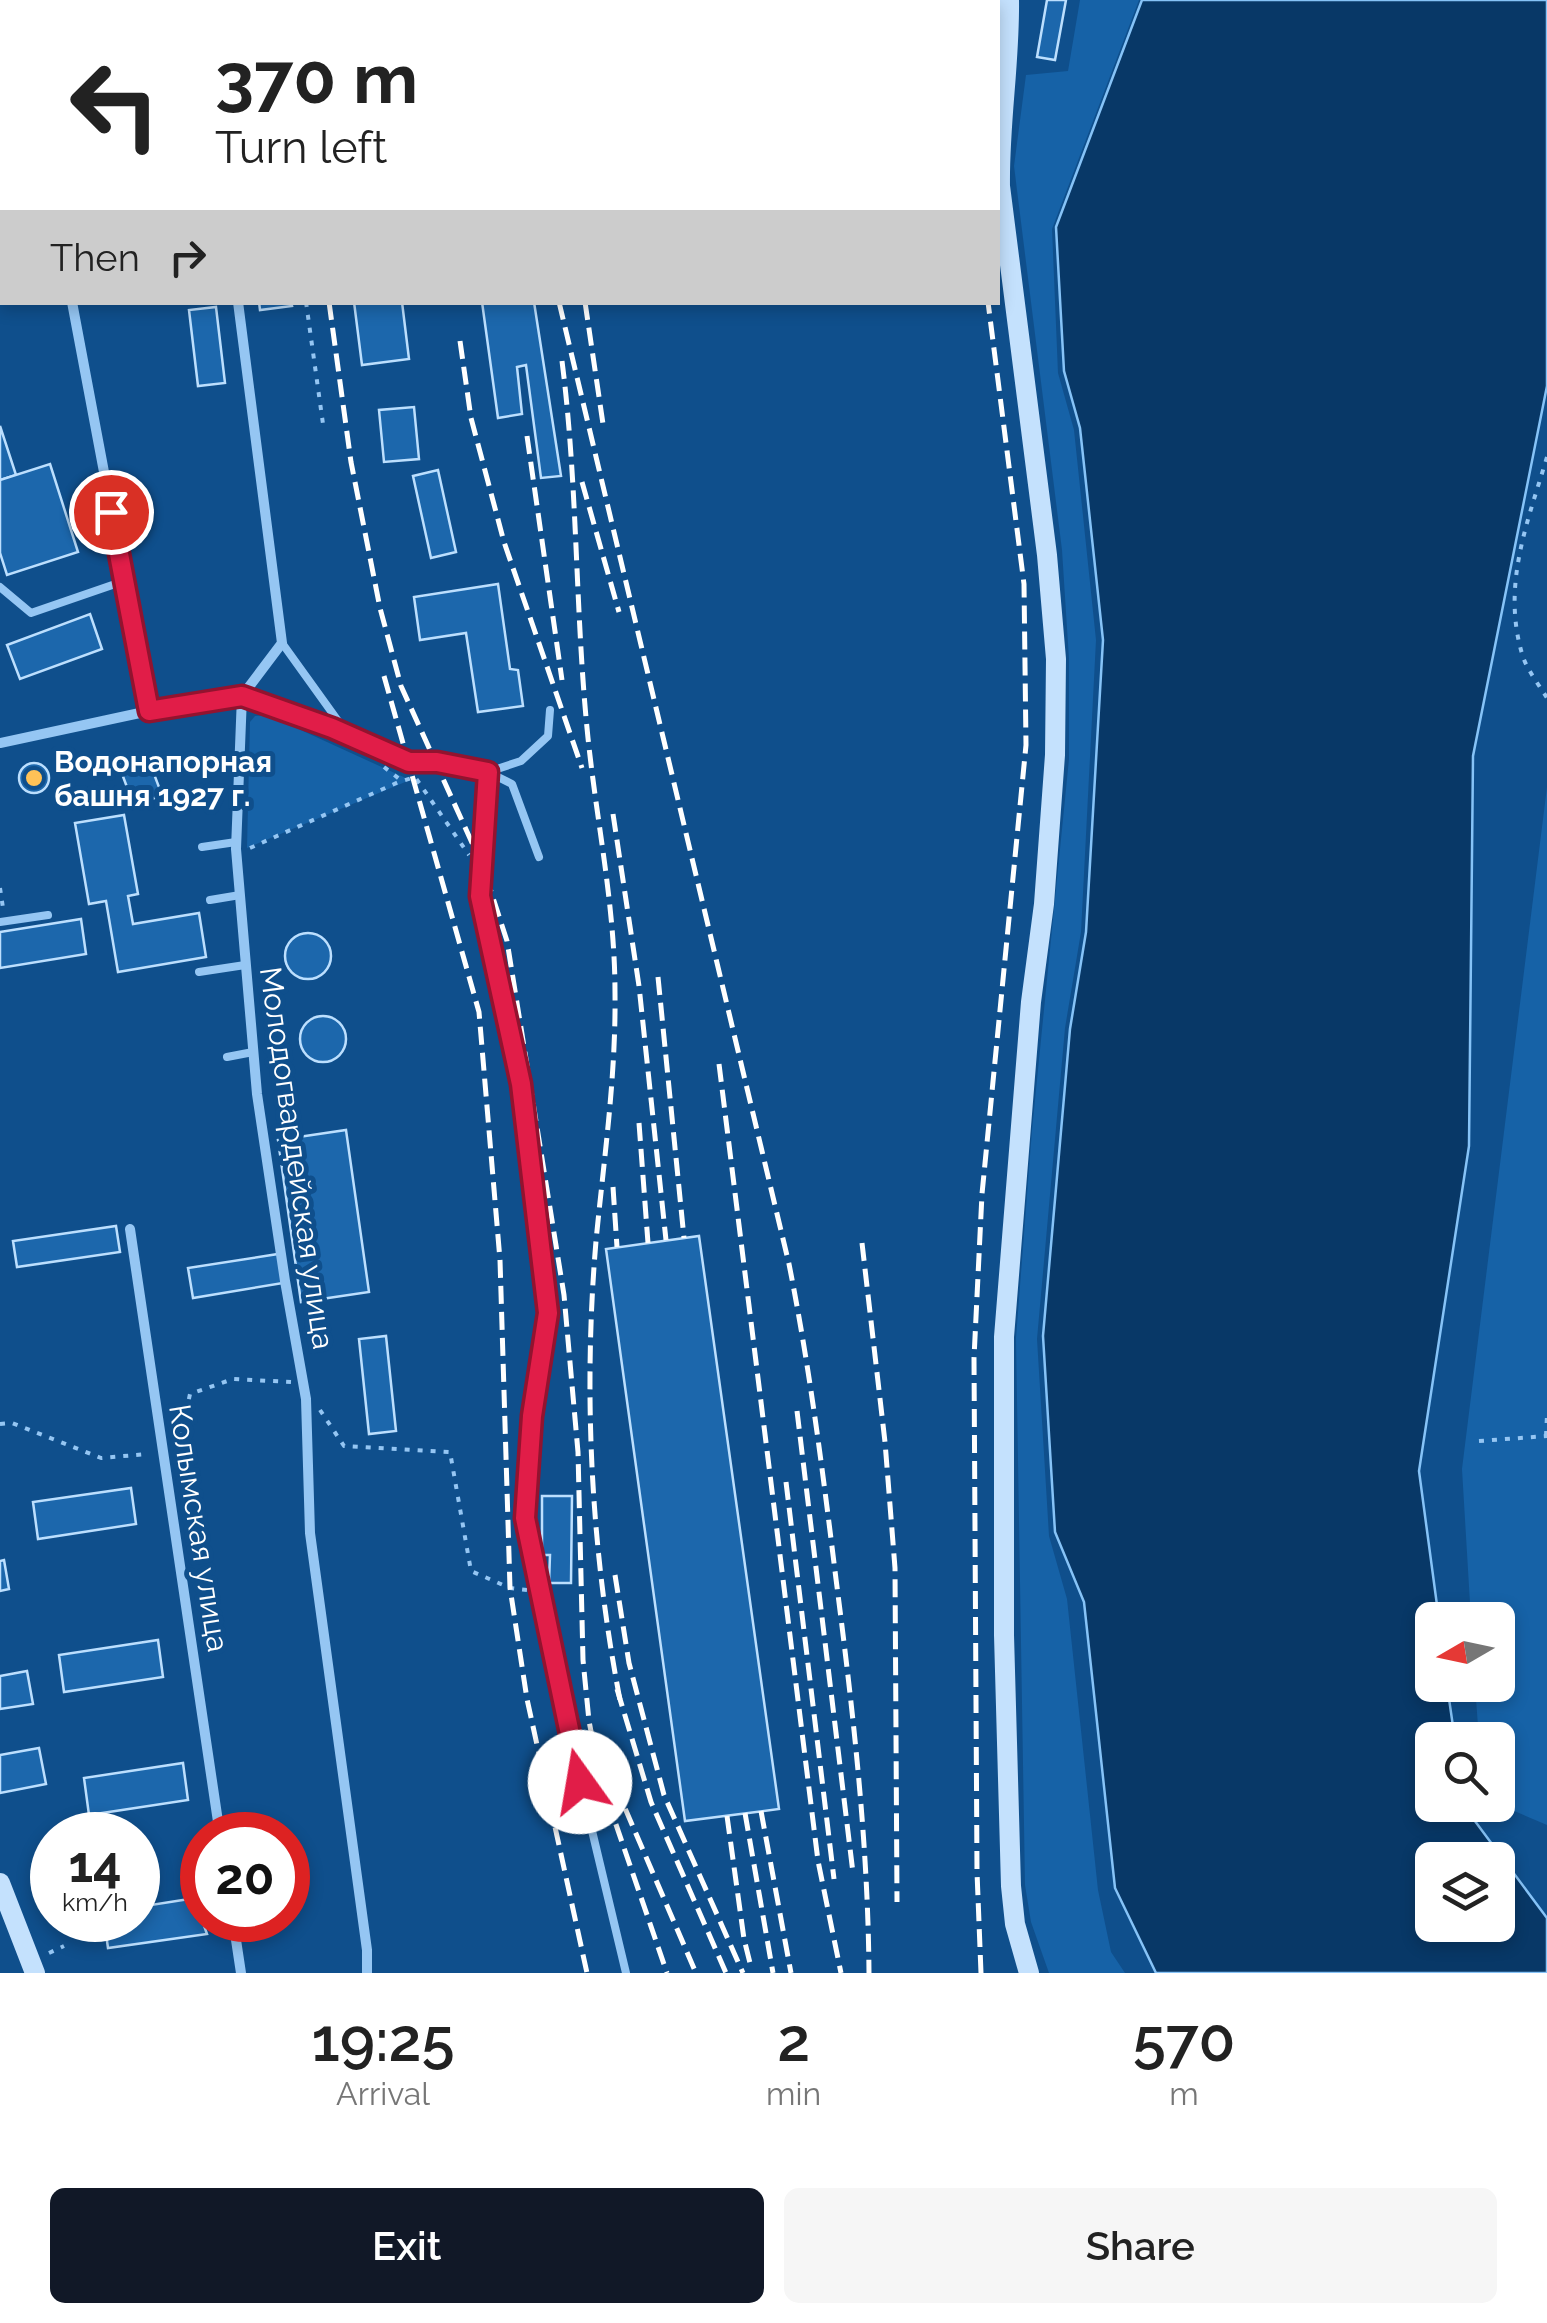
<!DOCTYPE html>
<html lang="en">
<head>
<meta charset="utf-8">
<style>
	:root { --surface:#fff; --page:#f6f6f6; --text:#222; --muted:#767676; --accent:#111827 }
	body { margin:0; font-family:Raleway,sans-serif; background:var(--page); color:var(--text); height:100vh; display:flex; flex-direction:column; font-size:38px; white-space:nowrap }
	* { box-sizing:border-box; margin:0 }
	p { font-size:32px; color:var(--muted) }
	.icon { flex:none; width:55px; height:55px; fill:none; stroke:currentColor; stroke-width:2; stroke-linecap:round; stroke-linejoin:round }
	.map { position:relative; height:1973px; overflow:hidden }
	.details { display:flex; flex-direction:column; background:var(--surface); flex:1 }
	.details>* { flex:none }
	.guide { position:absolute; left:0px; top:0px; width:1000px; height:305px; box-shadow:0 5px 15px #0003; background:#fff; color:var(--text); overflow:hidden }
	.needle { width:65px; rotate:261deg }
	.tools { position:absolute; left:1415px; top:1602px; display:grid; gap:20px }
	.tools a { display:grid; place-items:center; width:100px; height:100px; border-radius:15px; background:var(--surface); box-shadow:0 5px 15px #0003; font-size:50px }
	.speed { position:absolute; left:30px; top:1812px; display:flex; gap:20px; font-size:50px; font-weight:700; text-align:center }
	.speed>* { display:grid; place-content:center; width:130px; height:130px; border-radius:50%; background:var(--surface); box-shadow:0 5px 15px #0003; line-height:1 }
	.speed small { font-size:25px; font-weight:400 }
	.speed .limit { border:15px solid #d22; background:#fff; color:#111 }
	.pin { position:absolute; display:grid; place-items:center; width:85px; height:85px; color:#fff; margin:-42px; border:5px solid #fff; border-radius:50%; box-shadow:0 2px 10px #0007 }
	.me { position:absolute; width:110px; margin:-55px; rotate:347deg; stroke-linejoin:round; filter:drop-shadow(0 0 8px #0008) }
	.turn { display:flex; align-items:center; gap:35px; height:210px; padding:0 50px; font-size:45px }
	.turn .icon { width:130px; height:130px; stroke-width:2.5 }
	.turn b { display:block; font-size:70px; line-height:85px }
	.then { display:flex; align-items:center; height:95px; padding:0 50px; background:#0003; gap:20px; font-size:38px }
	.eta { display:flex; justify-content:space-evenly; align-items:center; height:170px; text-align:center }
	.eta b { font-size:60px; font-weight:600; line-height:70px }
	.button { display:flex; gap:20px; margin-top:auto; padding:20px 50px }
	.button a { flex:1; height:115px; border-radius:15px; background:var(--accent); color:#fff; font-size:40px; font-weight:600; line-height:115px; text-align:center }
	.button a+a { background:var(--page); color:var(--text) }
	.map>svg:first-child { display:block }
</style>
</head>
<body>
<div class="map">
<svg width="1547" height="1973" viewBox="0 0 1547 1973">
	<rect width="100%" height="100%" fill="#0f4f8c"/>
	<g fill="#1662a7">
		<path d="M1080,0H1139L1052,229L1058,373L1074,430L1096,640L1081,932L1065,1028L1037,1339L1049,1536L1067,1599L1098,1890L1111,1952L1125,1973H1049L1031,1922L1025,1885L1016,1338L1032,1130L1069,759V659L1062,550L1014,166L1026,75L1068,71Z"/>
		<path d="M268,715L410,780L247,848L250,722L255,716Z"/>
		<path d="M1547,787V1825L1498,1804V1740H1479L1475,1685H1498V1620H1471L1462,1469Z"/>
	</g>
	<path fill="#083867" stroke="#86c3f7" stroke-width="2.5" fill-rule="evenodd" d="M1142,0H1547V386L1473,756L1469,1146L1419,1471L1439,1620H1432V1685H1447L1455,1740H1432V1805H1463L1547,1918V1973H1156L1115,1888L1084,1602L1055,1532L1043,1336L1070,1029L1086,932L1103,640L1080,428L1064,371L1056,227ZM1432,1860H1498V1925H1432Z"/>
	<g fill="#1c67ac" stroke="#bcdffe" stroke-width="2.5">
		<path d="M356,0H456V2H357Z"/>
		<path d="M1047,0H1066L1055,60L1037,57Z"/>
		<path d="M259,302H291L292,306L260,310Z"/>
		<path d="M354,302H402L409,359L362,365Z"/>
		<path d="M482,302H534L561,476L541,478L526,365L517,367L522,414L498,418Z"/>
		<path d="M216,307L225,383L198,386L189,310Z"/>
		<path d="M414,407L419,459L384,462L379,410Z"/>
		<path d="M0,426L16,475L0,480Z"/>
		<path d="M50,464L78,552L7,575L0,553V480Z"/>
		<path d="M438,470L456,552L431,558L413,476Z"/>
		<path d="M498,584L510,669L518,670L523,706L478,712L466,633L420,640L414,597Z"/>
		<path d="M90,614L102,649L20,679L7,645Z"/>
		<path d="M146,753L162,795L134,806L118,763Z"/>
		<circle cx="34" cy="778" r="15"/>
		<path d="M124,815L138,894L128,896L133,924L199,913L206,957L118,972L106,901L89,904L75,823Z"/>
		<path d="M81,919L86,954L0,968V932Z"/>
		<circle cx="308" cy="956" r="23"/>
		<circle cx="323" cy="1039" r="23"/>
		<path d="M346,1130L369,1292L301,1302L278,1140Z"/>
		<path d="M116,1226L120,1252L17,1267L13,1241Z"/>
		<path d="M699,1236L779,1809L685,1821L606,1249Z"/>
		<path d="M278,1254L283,1283L193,1298L188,1268Z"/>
		<path d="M386,1336L396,1431L369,1434L359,1339Z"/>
		<path d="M131,1488L136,1524L38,1539L33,1502Z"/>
		<path d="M542,1496H572L571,1583H549L550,1555H542Z"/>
		<path d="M4,1560L9,1589L0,1591V1561Z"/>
		<path d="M158,1640L163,1677L64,1692L59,1655Z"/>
		<path d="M27,1671L33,1704L0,1709V1676Z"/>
		<path d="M39,1748L46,1784L0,1793V1755Z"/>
		<path d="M183,1763L188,1800L89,1815L84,1778Z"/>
		<path d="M202,1897V1920L207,1934L108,1948L104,1920H138V1907Z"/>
	</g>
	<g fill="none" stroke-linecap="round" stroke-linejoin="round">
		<g stroke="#95c6f3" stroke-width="4" stroke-dasharray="5 8" stroke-linecap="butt">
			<path d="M264,0V2"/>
			<path d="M306,302L323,424"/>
			<path d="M1547,457C1527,524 1501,587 1523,657C1528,671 1539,685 1547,698"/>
			<path d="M384,767L402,781L415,777L469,855"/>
			<path d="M250,848L401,781"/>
			<path d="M0,888L3,908"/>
			<path d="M320,1410L344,1446L450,1452L471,1571L510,1588L527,1590"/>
			<path d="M0,1424L12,1423L101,1458L148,1454"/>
			<path d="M1546,1436L1547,1415"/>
			<path d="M1479,1441L1547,1436"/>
			<path d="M178,1450L190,1394L233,1379L291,1382"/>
			<path d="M49,1953L64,1946"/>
		</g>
		<g stroke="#95c6f3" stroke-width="8">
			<path d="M96,0L97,2"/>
			<path d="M122,0L123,2"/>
			<path d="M0,587L31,613L124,581"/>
			<path d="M282,643L346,732"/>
			<path d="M242,696L332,728L409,763H437L488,772L512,784L539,857"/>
			<path d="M488,772L480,896L521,1084L548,1313L532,1415L525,1517L572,1747L626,1973"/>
			<path d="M488,772L521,761L548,736L550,710"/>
			<path d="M202,847L236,842"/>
			<path d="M210,900L240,895"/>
			<path d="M0,922L48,915"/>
			<path d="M199,972L245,965"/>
			<path d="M227,1057L253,1052"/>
		</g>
		<g stroke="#95c6f3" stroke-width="10">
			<path d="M208,0V2"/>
			<path d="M0,182L2,181"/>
			<path d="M72,302L149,711"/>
			<path d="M238,302L282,643L242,696L236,849L257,1094L285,1281L306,1399L310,1533L367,1950V1973"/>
			<path d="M0,743L149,711L242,696"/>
			<path d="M130,1229L220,1835"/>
			<path d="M233,1920L241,1973"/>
		</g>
		<g stroke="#c4e1fd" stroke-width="20">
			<path d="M1009,0C1010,62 999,123 1000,186L1047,555L1056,659L1055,755L1044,904L1031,1002L1004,1337V1635L1011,1886L1015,1924L1029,1973"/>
			<path d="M0,1883L35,1973"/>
		</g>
		<g stroke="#fff" stroke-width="5" stroke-dasharray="18 8" stroke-linecap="butt">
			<path d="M272,0V2"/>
			<path d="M288,0V2"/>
			<path d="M472,0L473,2"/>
			<path d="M490,0V2"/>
			<path d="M508,0L509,2"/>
			<path d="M544,0V2"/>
			<path d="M950,0V2"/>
			<path d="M329,302L351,462L380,608L401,686L483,867L507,941L564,1295L578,1452L583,1660L589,1721L600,1778L667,1973"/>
			<path d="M559,302L789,1264C810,1369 823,1474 836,1579C853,1711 868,1841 869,1973"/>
			<path d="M585,302L603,424"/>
			<path d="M460,341L471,418L504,542L582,768"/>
			<path d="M562,361C578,486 575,613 588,738C597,824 615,906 615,993C616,1077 604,1158 596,1241C583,1394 591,1550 620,1700"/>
			<path d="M527,436L562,680"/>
			<path d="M582,482L619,612"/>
			<path d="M384,676L479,1012L500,1260L510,1588L527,1699L587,1973"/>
			<path d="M613,814L639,986L666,1240"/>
			<path d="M658,977L684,1238"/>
			<path d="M719,1064L818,1861L841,1973"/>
			<path d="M639,1123L648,1243"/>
			<path d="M613,1187L617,1247"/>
			<path d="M862,1243L885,1442L895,1568L897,1902"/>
			<path d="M797,1411L853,1873"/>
			<path d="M786,1482L834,1879"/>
			<path d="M615,1575L629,1663L664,1795L743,1973"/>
			<path d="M617,1689L651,1802L726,1973"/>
			<path d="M615,1785L696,1973"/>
			<path d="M761,1811L791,1973"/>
			<path d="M745,1813L773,1973"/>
			<path d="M727,1816L744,1939L750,1963"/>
			<path d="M981,1973L977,1872L974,1358L982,1194L1026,745L1024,584L988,302"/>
		</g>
	</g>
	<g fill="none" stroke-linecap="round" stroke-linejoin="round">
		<g stroke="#92132f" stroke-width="25">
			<path id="route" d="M111,512L149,711L242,696L332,728L409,762H437L488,772L480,896L521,1084L548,1313L532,1416L525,1518L580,1782"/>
		</g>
		<use href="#route" stroke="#e11d48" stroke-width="18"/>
	</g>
	<circle fill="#ffc257" stroke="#0f4f8c" stroke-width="4" cx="34" cy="778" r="10"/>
	<g text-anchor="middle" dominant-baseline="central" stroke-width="10" stroke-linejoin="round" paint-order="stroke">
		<g font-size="30" font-weight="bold" fill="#fff" stroke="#0f4f8c" text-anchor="start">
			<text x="54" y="761">Водонапорная<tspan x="54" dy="34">башня 1927 г.</tspan></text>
		</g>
		<g font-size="30" fill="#fff" stroke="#0f4f8c">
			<text transform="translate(297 1158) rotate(82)">Молодогвардейская улица</text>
			<text transform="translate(199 1528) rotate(81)">Колымская улица</text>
		</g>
	</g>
</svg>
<div class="tools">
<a><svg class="needle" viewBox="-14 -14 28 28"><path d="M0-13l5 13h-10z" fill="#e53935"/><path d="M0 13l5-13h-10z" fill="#767676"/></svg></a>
<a><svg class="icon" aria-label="search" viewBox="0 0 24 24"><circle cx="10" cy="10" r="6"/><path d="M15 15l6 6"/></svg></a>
<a><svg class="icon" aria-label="layers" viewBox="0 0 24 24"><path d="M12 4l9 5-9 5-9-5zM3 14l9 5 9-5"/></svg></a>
</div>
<div class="speed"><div>14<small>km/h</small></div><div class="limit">20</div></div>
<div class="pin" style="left:111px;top:512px;background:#d93025"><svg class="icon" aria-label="arrive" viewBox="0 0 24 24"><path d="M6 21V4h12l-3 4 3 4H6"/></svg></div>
<svg class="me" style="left:580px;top:1782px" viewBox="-20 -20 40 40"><circle r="19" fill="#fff"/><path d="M0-13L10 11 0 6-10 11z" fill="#e11d48"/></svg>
<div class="guide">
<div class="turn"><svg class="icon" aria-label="left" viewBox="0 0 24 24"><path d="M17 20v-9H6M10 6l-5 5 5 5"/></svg><div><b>370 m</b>Turn left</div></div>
<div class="then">Then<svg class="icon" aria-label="right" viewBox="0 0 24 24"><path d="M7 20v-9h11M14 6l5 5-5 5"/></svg></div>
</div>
</div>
<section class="details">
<div class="eta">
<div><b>19:25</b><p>Arrival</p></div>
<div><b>2</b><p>min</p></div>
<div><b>570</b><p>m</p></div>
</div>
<div class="button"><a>Exit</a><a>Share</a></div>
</section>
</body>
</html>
